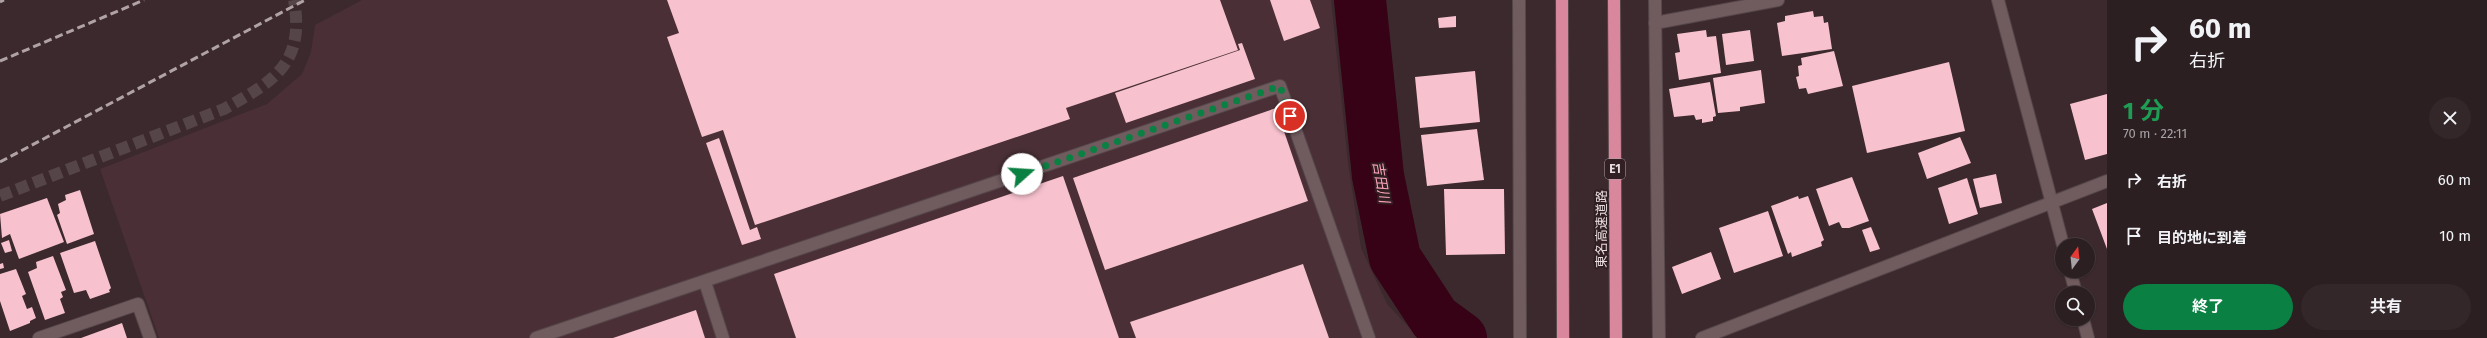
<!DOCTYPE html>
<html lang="ja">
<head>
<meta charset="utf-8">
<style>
	:root { --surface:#2c1f22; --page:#34272a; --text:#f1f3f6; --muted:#a6a2a5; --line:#483d40; --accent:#0b8043 }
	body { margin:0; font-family:"Fira Sans","Noto Sans JP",sans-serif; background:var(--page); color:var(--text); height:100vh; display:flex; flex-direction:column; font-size:15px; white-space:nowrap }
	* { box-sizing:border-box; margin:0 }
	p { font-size:13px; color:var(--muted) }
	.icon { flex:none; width:22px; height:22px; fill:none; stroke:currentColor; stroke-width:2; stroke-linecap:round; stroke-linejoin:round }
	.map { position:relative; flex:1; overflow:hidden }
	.drawer { display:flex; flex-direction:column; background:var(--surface); width:380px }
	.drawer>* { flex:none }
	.hud { background:#2c1f22; color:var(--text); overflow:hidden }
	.needle { width:26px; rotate:15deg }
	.buttons { position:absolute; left:2055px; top:238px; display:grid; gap:8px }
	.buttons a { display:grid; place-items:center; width:40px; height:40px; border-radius:50%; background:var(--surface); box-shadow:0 1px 3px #0004,0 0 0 1px var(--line); font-size:20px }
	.pin { position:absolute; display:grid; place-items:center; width:34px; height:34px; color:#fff; margin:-17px; border:2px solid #fff; border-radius:50%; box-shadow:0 1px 4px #0007 }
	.me { position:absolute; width:44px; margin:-22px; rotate:71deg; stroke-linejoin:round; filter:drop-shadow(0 0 3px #0008) }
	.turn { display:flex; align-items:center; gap:14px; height:84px; padding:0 16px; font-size:18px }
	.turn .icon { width:52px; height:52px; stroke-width:2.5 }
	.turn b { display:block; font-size:28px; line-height:34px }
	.round { display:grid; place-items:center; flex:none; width:42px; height:42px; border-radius:21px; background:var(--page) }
	.summary { display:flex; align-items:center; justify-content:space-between; height:68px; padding:0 16px }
	h1 { font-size:24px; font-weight:700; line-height:30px; color:#1e9e55 }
	.cta { display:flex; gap:8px; margin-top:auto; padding:8px 16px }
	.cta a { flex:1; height:46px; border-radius:24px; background:var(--accent); color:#fff; font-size:16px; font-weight:700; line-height:46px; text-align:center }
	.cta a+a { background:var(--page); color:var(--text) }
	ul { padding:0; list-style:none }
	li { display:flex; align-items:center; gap:12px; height:56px; padding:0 16px }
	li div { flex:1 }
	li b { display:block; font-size:15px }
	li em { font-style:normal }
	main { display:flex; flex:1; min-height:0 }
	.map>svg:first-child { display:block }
</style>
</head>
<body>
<main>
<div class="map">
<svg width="2107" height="338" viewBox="0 0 2107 338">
	<rect width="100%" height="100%" fill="#3b292d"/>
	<path fill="#4a3036" d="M362,0H1331L1348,163L1361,248L1387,304L1419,338H159L100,169L267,104L302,74L311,52L315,25Z"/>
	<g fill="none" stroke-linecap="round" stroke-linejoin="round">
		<path stroke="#370116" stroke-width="52" d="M1360,0L1378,176L1395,258L1435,319L1461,338"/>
	</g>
	<g fill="#f7c1ce">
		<path d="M667,0H1220L1238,50L1066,108L1070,119L755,225L723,130L702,137L667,37L679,33Z"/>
		<path d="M1270,0H1310L1320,28L1284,41Z"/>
		<path d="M1813,11L1814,17L1823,16L1824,23L1828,22L1832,49L1782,56L1777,23L1785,21V16Z"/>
		<path d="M1456,16V27L1439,28L1438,18Z"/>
		<path d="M1706,30L1707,37L1716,36L1721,73L1679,80L1675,53L1680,52L1677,34Z"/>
		<path d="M1750,30L1754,61L1726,65L1722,34Z"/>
		<path d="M1242,43L1255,79L1126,123L1115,93L1240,50L1238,44Z"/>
		<path d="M1834,51L1843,86L1808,94L1806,88L1799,89L1796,77L1799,76L1798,66L1802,65L1801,58Z"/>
		<path d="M1949,62L1965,131L1867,153L1852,86Z"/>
		<path d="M1761,70L1765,103L1740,107V111L1718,113L1713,78Z"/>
		<path d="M1475,71L1480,122L1420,128L1415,77Z"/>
		<path d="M1710,82L1716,116L1713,117V121L1702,123V119L1696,120L1694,115L1674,117L1669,89Z"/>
		<path d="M2107,94V154L2085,160L2070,104Z"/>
		<path d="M1276,108L1308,201L1105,270L1073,178Z"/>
		<path d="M1477,129L1484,180L1427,186L1421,135Z"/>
		<path d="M1960,137L1971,163L1927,179L1918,153Z"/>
		<path d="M719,138L750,230L757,227L761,239L742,245L706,143Z"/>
		<path d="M1996,174L2002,203L1980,208L1973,179Z"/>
		<path d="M1063,176L1119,338H796L774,274Z"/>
		<path d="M1852,177L1869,221L1849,228H1842L1839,222L1829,226L1816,189Z"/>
		<path d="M1967,178L1978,214L1949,224L1938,188Z"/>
		<path d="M1444,189H1504L1505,254L1446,255Z"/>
		<path d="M80,190L94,234L67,244L57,215L60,213L58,204L66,200L65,195Z"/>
		<path d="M1798,196L1799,199L1808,196L1824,240L1821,242L1822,246L1792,257L1791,252L1788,254L1771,206Z"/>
		<path d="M47,198L64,242L19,259L10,234L2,238L0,214Z"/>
		<path d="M2107,203V249L2092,209Z"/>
		<path d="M1768,211L1783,256L1734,273L1719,228Z"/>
		<path d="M1871,227L1880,249L1870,252L1862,230Z"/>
		<path d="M9,240L12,251L5,253L1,243Z"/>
		<path d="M95,241L111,288L109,290L110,292L90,299L86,290L74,293L60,253Z"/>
		<path d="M1711,252L1721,279L1682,294L1672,267Z"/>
		<path d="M53,256L66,290L61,292L63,297L60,299L65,313L45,320L28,272L37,268L36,262Z"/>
		<path d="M3,263L4,268L0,269V264Z"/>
		<path d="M1303,264L1329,338H1136L1130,322Z"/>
		<path d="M16,269L26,294L22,296L27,309L32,307L36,318L30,321V323L10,331L0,301V274Z"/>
		<path d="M696,310L705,338H613Z"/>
		<path d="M122,323L127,338H81Z"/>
	</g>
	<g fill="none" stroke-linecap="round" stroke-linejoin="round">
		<path stroke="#554448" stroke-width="12" stroke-dasharray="12 6" stroke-linecap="butt" d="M0,196L224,109C274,81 305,64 294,0"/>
		<g stroke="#554649" stroke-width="14">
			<g id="minor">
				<path d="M1519,0L1520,338"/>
				<path d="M1655,0L1659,338"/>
				<path d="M1998,0L2063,245"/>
				<path d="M1655,23L1778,0"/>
				<path d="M2070,271L2076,293"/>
				<path d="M705,282L723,338"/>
				<path d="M2083,319L2088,338"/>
				<path d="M39,338L138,304L150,338"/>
				<path d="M536,338L1280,86L1369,338"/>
				<path d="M1702,338L2107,181"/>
			</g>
		</g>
		<g stroke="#554649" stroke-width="14">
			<g id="highway">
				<path d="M1562,0L1563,338"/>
				<path d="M1614,0L1616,338"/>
			</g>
		</g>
		<use href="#minor" stroke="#705b5f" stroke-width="12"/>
		<use href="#highway" stroke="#d9879c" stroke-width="12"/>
		<g stroke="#b0a2a5" stroke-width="3" stroke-dasharray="8 4" stroke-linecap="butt">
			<path d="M0,2L4,0"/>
			<path d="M0,61L144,0"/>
			<path d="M0,162L305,0"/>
		</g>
	</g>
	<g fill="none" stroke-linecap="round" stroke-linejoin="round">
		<path stroke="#0b8043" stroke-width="7" stroke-dasharray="0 12.6" d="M1022,174L1280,86L1290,116"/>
	</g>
	<g text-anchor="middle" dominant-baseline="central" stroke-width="4" stroke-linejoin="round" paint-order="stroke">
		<rect fill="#311f23" stroke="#b1a3a6" stroke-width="1" x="1605" y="159" width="20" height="20" rx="3"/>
		<g font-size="12" font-weight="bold" fill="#e8dcde">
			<text x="1615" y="169">E1</text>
		</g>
		<g font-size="13" fill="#e8dcde" stroke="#311f23">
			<text transform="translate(1601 229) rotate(-90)">東名高速道路</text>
		</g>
		<g font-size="14" font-style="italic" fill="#fca3ba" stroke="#311f23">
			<text transform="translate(1381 182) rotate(80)">吉田川</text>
		</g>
	</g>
</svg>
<div class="buttons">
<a><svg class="needle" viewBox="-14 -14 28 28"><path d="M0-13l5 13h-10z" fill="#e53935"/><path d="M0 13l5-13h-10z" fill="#a6a2a5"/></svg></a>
<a><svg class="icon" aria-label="search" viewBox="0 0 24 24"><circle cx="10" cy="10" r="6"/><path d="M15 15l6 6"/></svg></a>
</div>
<div class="pin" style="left:1290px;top:116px;background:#d93025"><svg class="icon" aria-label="arrive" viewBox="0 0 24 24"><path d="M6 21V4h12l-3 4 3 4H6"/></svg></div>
<svg class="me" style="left:1022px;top:174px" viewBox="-20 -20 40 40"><circle r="19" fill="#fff"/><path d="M0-13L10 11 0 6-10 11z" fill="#0b8043"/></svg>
</div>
<section class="drawer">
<div class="hud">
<div class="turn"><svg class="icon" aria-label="right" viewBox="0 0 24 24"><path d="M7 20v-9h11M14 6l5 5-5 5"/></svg><div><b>60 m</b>右折</div></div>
</div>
<div class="summary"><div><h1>1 分</h1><p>70 m · 22:11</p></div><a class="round"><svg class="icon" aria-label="close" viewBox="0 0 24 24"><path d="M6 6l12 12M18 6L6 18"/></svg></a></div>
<ul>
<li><svg class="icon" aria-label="right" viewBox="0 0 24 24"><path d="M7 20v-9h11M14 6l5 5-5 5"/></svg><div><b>右折</b></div><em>60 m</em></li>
<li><svg class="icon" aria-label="arrive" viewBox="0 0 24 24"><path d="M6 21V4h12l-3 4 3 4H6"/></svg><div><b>目的地に到着</b></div><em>10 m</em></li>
</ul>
<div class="cta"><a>終了</a><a>共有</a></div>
</section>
</main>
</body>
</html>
